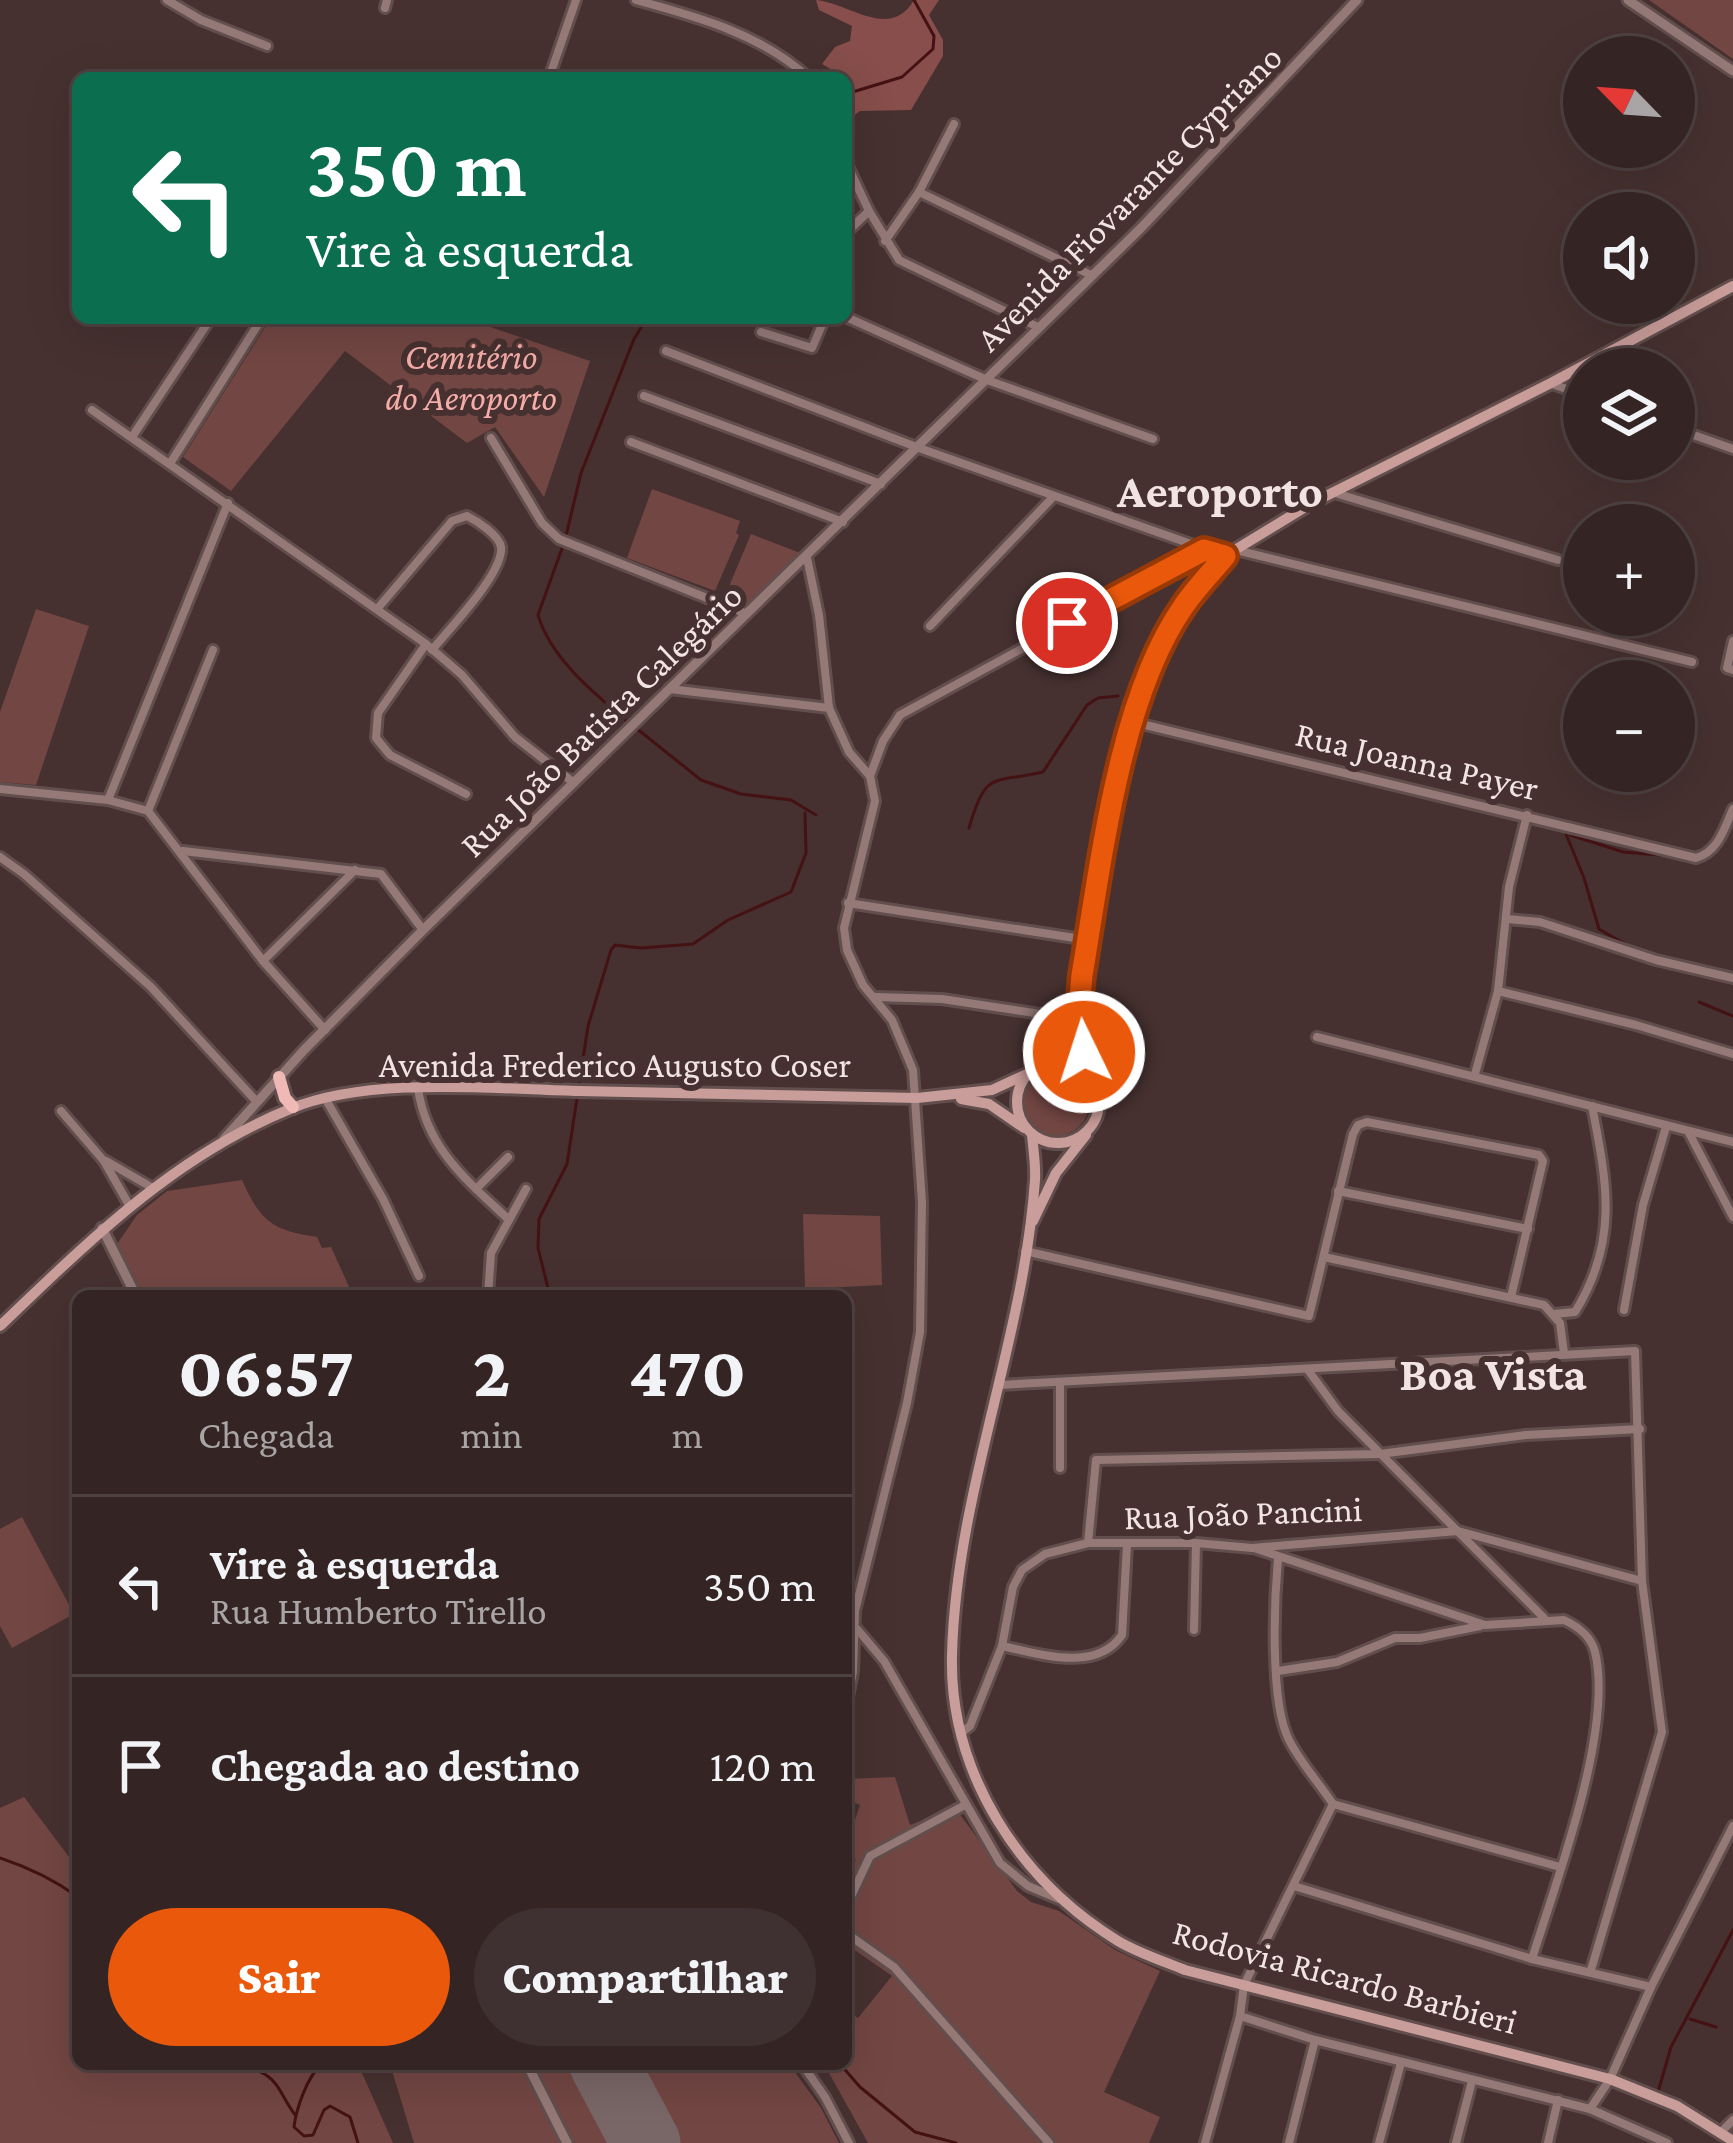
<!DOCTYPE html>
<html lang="pt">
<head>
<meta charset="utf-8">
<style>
	:root { --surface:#342524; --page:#3f3131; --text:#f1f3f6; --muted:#a9a5a6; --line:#4e4241; --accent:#ea580c }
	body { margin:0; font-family:"Crimson Pro",serif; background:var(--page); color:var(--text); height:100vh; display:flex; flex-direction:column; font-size:45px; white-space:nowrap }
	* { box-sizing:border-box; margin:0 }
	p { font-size:39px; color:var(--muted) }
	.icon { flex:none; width:66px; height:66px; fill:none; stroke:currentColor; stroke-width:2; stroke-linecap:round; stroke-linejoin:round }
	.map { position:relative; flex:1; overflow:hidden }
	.drawer { position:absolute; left:72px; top:1290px; width:780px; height:780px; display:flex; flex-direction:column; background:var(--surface); border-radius:18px; box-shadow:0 12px 48px #0002,0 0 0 3px var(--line) }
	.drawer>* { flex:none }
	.banner { position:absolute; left:72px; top:72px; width:780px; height:252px; border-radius:18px; box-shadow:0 12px 48px #0002,0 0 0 3px var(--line); background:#0b6e4f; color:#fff; overflow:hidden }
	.needle { width:78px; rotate:295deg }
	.tools { position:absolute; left:1563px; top:36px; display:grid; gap:24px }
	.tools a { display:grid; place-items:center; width:132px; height:132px; border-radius:50%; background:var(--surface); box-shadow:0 12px 48px #0002,0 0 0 3px var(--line); font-size:60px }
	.pin { position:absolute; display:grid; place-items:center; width:102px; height:102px; color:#fff; margin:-51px; border:6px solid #fff; border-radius:50%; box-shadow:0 3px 12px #0007 }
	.me { position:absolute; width:132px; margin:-66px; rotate:356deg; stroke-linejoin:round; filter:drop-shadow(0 0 9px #0008) }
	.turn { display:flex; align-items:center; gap:42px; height:252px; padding:0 36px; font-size:54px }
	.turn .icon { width:156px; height:156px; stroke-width:2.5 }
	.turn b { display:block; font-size:84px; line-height:102px }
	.eta { display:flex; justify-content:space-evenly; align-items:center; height:204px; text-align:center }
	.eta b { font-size:72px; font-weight:800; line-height:84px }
	.cta { display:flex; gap:24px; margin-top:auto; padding:24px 36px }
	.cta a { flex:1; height:138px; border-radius:72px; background:var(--accent); color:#fff; font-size:48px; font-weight:800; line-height:138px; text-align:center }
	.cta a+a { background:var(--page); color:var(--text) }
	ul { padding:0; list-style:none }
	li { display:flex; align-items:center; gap:36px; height:180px; padding:0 36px; border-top:3px solid var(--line) }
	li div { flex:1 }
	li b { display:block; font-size:45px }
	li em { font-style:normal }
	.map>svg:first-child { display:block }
</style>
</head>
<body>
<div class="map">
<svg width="1733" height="2143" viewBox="0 0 1733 2143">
	<rect width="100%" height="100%" fill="#463130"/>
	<g fill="#724643">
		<path d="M1649,0H1733V59Z"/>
		<path d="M271,318H464L590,361L544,497L495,427L467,443L345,351L231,491L183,457Z"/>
		<path d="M652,489L740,521L736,533L739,535L715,591L627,558Z"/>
		<path d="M751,534L800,553L747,607L725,596Z"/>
		<path d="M36,609L89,626L36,785L0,782V712Z"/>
		<circle cx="1055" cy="1101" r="35"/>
		<path d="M242,1180C260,1221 273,1231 317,1237L322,1248L331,1247L351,1291L364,1296H141L115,1247L137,1215L167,1191Z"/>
		<path d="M803,1214L880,1216L882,1285L805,1289Z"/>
		<path d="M22,1517L74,1614L12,1648L0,1626V1529Z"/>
		<path d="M895,1777L910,1825L955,1808L1017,1891L1031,1902L1059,1911L1115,1950L1160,1971L1104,2092L1160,2117L1149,2143H868L824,2064H846V2010L858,2018L892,1976L846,1944V1880L856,1859L846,1854V1825L853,1826L860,1805L846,1799V1779Z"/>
		<path d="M24,1797L78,1869V2064H358L393,2143H0V1808Z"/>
		<path d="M390,2064H525L565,2143H414Z"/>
		<path d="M535,2064H580L621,2143H575Z"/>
		<path d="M628,2064H789L821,2108L839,2143H669Z"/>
	</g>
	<path fill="#874e4b" d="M816,0C849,3 890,41 914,0H939L929,15L943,40V56L911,110L860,111L846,121V78L822,64L835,47L850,41L852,26L819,10Z"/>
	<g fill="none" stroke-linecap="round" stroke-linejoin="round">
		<g stroke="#441213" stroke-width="3">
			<path d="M846,94L902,77L933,49L934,36L914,0"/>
			<path d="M628,722C595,694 551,659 538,615L565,540L581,473L634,339L647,318"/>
			<path d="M636,728L701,780L741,794L791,800L816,815"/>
			<path d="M969,828C986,769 992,784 1043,772L1087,705L1098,698L1118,696"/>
			<path d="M1566,834L1584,878L1599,929L1625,944"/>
			<path d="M1570,835L1623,852L1671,856"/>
			<path d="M1699,1002L1733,1016"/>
			<path d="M550,1296L538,1248L539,1219L567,1164L588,1026L611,950L615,945L641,948L693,944L728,920L791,892L806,853L805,813"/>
			<path d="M0,1858C30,1868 53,1879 78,1897"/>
			<path d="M1690,2019L1716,2027"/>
			<path d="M234,2064C280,2074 273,2083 295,2115"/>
			<path d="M322,2064C307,2076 296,2110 294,2127L304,2136L313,2135L324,2110L330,2106L350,2117L358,2143"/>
			<path d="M840,2064L860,2087L915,2132L956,2143"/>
			<path d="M1658,2092L1671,2047L1733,1930"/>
		</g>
		<path stroke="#796666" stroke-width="69" d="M604,2064L646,2143"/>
		<g stroke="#624e4d" stroke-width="14">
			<g id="minor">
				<path d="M167,0L201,20L267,46"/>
				<path d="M636,0C698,17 761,34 809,78"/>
				<path d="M385,8L387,0"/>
				<path d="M549,78L576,0"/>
				<path d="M846,162L869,211L899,260L1038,327"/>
				<path d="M919,192L1091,275"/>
				<path d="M846,233L869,211"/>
				<path d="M885,241L919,192L954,124"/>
				<path d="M846,317L987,380L1153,439"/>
				<path d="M761,332L812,348L825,318"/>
				<path d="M666,351L919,448L1225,556"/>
				<path d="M1552,384L1584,395"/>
				<path d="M644,396L881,484"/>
				<path d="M92,410L426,644L462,675L515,737L574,783"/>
				<path d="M1674,428L1733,449"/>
				<path d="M132,437L211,318"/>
				<path d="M491,438L542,523L559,539L747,614"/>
				<path d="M631,442L843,522"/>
				<path d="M171,462L262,318"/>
				<path d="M1335,493L1558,560"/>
				<path d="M1236,550L1692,662"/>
				<path d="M807,558L819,615L829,708L849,752L870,776L875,801L844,928L847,950L863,985L892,1020L913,1070L922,1202L920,1332L907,1403L855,1611L853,1672L846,1707"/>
				<path d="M378,608L452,521L467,516C477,521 499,535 501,547C504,573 449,629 432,650"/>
				<path d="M930,626L1054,496"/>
				<path d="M1733,641L1727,668L1733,670"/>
				<path d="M426,644L378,713L376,738L390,755L466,794"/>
				<path d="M670,689L829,708"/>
				<path d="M1133,722L1696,858C1718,852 1724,829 1733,809"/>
				<path d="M870,776L883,741L900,715L1203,550"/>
				<path d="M0,789L108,800L148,811L263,961L325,1030"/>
				<path d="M108,800L228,503"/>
				<path d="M148,811L213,650"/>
				<path d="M183,851L381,874L423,930"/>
				<path d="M0,857L24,874L151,987L257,1102"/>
				<path d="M848,903L1088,940"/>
				<path d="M1508,919L1540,922L1656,960L1733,978"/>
				<path d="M263,961L355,870"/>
				<path d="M1498,991L1636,1025L1733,1054"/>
				<path d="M875,997L942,999L1067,1018"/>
				<path d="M1317,1037L1733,1142"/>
				<path d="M1475,1074L1498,991L1509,887L1527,815"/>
				<path d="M418,1088C426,1147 465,1179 507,1218"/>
				<path d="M325,1098L383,1199L419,1276"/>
				<path d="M61,1111L104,1161L129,1205"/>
				<path d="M1689,1133L1733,1217"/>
				<path d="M106,1161L151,1187"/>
				<path d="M476,1189L508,1157"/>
				<path d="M1338,1191L1528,1229"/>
				<path d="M1025,1251L1309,1316L1353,1134L1358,1125L1367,1122L1539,1155L1543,1161L1511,1297"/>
				<path d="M1324,1257L1544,1305L1560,1323L1564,1353"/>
				<path d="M488,1296L491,1253L526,1189"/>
				<path d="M1624,1310L1643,1205L1666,1127"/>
				<path d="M1554,1314L1575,1312C1619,1241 1607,1183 1592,1106"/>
				<path d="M1308,1370L1338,1411L1544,1618"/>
				<path d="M1060,1384V1468"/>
				<path d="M999,1385L1635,1351L1642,1581L1662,1732L1591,1970"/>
				<path d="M1088,1543L1096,1460L1380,1454L1526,1435L1640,1429"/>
				<path d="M1254,1548L1485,1625L1564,1620C1579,1627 1591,1636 1595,1652C1614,1730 1556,1881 1532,1959"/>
				<path d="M1278,1559C1274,1602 1270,1703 1289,1740C1300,1762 1319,1783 1333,1804"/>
				<path d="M857,1629L884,1661L1000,1863L1028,1886L1059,1899"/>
				<path d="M1194,1630L1196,1543"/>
				<path d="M1002,1646C1040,1654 1096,1673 1122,1635L1127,1545"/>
				<path d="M1278,1671L1337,1662L1395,1638H1420L1480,1626"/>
				<path d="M961,1733L970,1726L1002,1646L1013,1587L1022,1570L1045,1554L1088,1543H1196L1252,1548L1458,1531L1642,1581"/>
				<path d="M1333,1804L1560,1867"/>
				<path d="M1294,1886L1532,1959L1651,1987"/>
				<path d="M846,1907L870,1856L965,1805"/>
				<path d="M846,1933L894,1967L1049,2143"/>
				<path d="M1240,2016L1315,2040L1590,2109L1667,2143"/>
				<path d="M802,2064L825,2097L849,2143"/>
				<path d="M1590,2109L1610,2079L1651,1987L1733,1826"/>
				<path d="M1721,2132L1733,2120"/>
				<path d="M1205,2143L1240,2016L1244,1985L1333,1804"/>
				<path d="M1289,2143L1315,2040"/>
				<path d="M1379,2143L1401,2063"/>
				<path d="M1456,2143L1472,2081"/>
				<path d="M1548,2143L1558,2100"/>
			</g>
		</g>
		<g stroke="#624e4d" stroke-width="15">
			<g id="tertiary">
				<path d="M1628,0L1733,71"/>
				<path d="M224,1139L304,1050L423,930L1141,228L1357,0"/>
				<path d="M102,1228L136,1296"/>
				<path d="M527,2064L567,2143"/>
			</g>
		</g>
		<g stroke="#624e4d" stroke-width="16">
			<g id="secondary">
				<circle cx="1058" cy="1102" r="41"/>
				<path d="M1039,1063L1060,1032L1076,995"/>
				<path d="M1096,1087L1079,1020L1088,940L1133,722L1149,671L1182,607L1225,556L1312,503L1551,383L1733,286"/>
				<path d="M961,1099L989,1104L1024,1128"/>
				<path d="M1032,1134C1033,1149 1036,1164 1035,1180C1024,1340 956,1493 952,1655C949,1773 1020,1881 1118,1941C1138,1953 1163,1961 1185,1970L1610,2079L1677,2106L1733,2141"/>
				<path d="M1033,1221L1056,1173L1086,1135"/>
				<path d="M0,1326C89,1241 174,1156 290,1109C368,1076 495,1089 579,1091C692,1094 804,1095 917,1098L992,1090L1029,1073"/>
			</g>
		</g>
		<g stroke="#624e4d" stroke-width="18">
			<path id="primary" d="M279,1077L285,1098L293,1107"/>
		</g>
		<use href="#minor" stroke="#947977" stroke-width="8"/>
		<use href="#tertiary" stroke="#947977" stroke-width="9"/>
		<use href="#secondary" stroke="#c99d9a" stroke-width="10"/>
		<use href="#primary" stroke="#f1b9b5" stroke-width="12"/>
	</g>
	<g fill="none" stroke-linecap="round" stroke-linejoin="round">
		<g stroke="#983908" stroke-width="30">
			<path id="route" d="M1067,623L1204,550L1225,556C1211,573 1195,589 1183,607C1119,699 1101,864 1082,975L1079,1010L1084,1052"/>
		</g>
		<use href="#route" stroke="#ea580c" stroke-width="21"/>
	</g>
	<g text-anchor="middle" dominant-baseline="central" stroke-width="12" stroke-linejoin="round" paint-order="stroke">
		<g font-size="36" fill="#f2e4e3" stroke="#463130">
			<text transform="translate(1129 198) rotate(-45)">Avenida Fiovarante Cypriano</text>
			<text transform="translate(601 720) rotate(-44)">Rua João Batista Calegário</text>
			<text transform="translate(1417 761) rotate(13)">Rua Joanna Payer</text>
			<text x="615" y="1065">Avenida Frederico Augusto Coser</text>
			<text transform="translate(1243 1513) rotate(-2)">Rua João Pancini</text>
			<text transform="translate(1345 1977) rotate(15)">Rodovia Ricardo Barbieri</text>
		</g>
		<g font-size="36" font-style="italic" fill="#f6ada9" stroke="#463130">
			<text x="471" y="357">Cemitério<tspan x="471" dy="41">do Aeroporto</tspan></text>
		</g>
		<g font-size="48" font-weight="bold" fill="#f2e4e3" stroke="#463130">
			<text x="1220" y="490">Aeroporto</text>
			<text x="1493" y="1373">Boa Vista</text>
		</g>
	</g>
</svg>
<div class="tools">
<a><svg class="needle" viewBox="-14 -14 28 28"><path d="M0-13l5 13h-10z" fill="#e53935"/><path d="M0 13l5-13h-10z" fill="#a9a5a6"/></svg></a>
<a><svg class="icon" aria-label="sound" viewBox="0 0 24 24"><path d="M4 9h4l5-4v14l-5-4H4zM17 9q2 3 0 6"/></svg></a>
<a><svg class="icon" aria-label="layers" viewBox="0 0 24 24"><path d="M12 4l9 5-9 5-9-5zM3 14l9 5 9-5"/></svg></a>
<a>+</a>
<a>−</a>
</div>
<div class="pin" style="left:1067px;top:623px;background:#d93025"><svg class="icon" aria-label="arrive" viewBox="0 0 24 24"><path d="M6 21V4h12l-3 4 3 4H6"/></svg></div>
<svg class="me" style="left:1084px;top:1052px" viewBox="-20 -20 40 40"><circle r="17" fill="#ea580c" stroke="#fff" stroke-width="3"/><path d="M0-11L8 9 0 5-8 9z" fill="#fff"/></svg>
<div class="banner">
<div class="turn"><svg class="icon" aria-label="left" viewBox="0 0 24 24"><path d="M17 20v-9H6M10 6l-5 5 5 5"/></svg><div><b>350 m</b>Vire à esquerda</div></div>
</div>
<section class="drawer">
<div class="eta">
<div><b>06:57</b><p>Chegada</p></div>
<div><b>2</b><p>min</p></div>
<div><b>470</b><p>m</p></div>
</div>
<ul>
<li><svg class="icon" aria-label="left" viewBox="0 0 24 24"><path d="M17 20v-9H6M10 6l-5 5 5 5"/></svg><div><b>Vire à esquerda</b><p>Rua Humberto Tirello</p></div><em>350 m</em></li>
<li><svg class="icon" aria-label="arrive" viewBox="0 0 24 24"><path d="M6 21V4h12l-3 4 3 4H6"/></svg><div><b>Chegada ao destino</b></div><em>120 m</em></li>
</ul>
<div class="cta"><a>Sair</a><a>Compartilhar</a></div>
</section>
</div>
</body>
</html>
